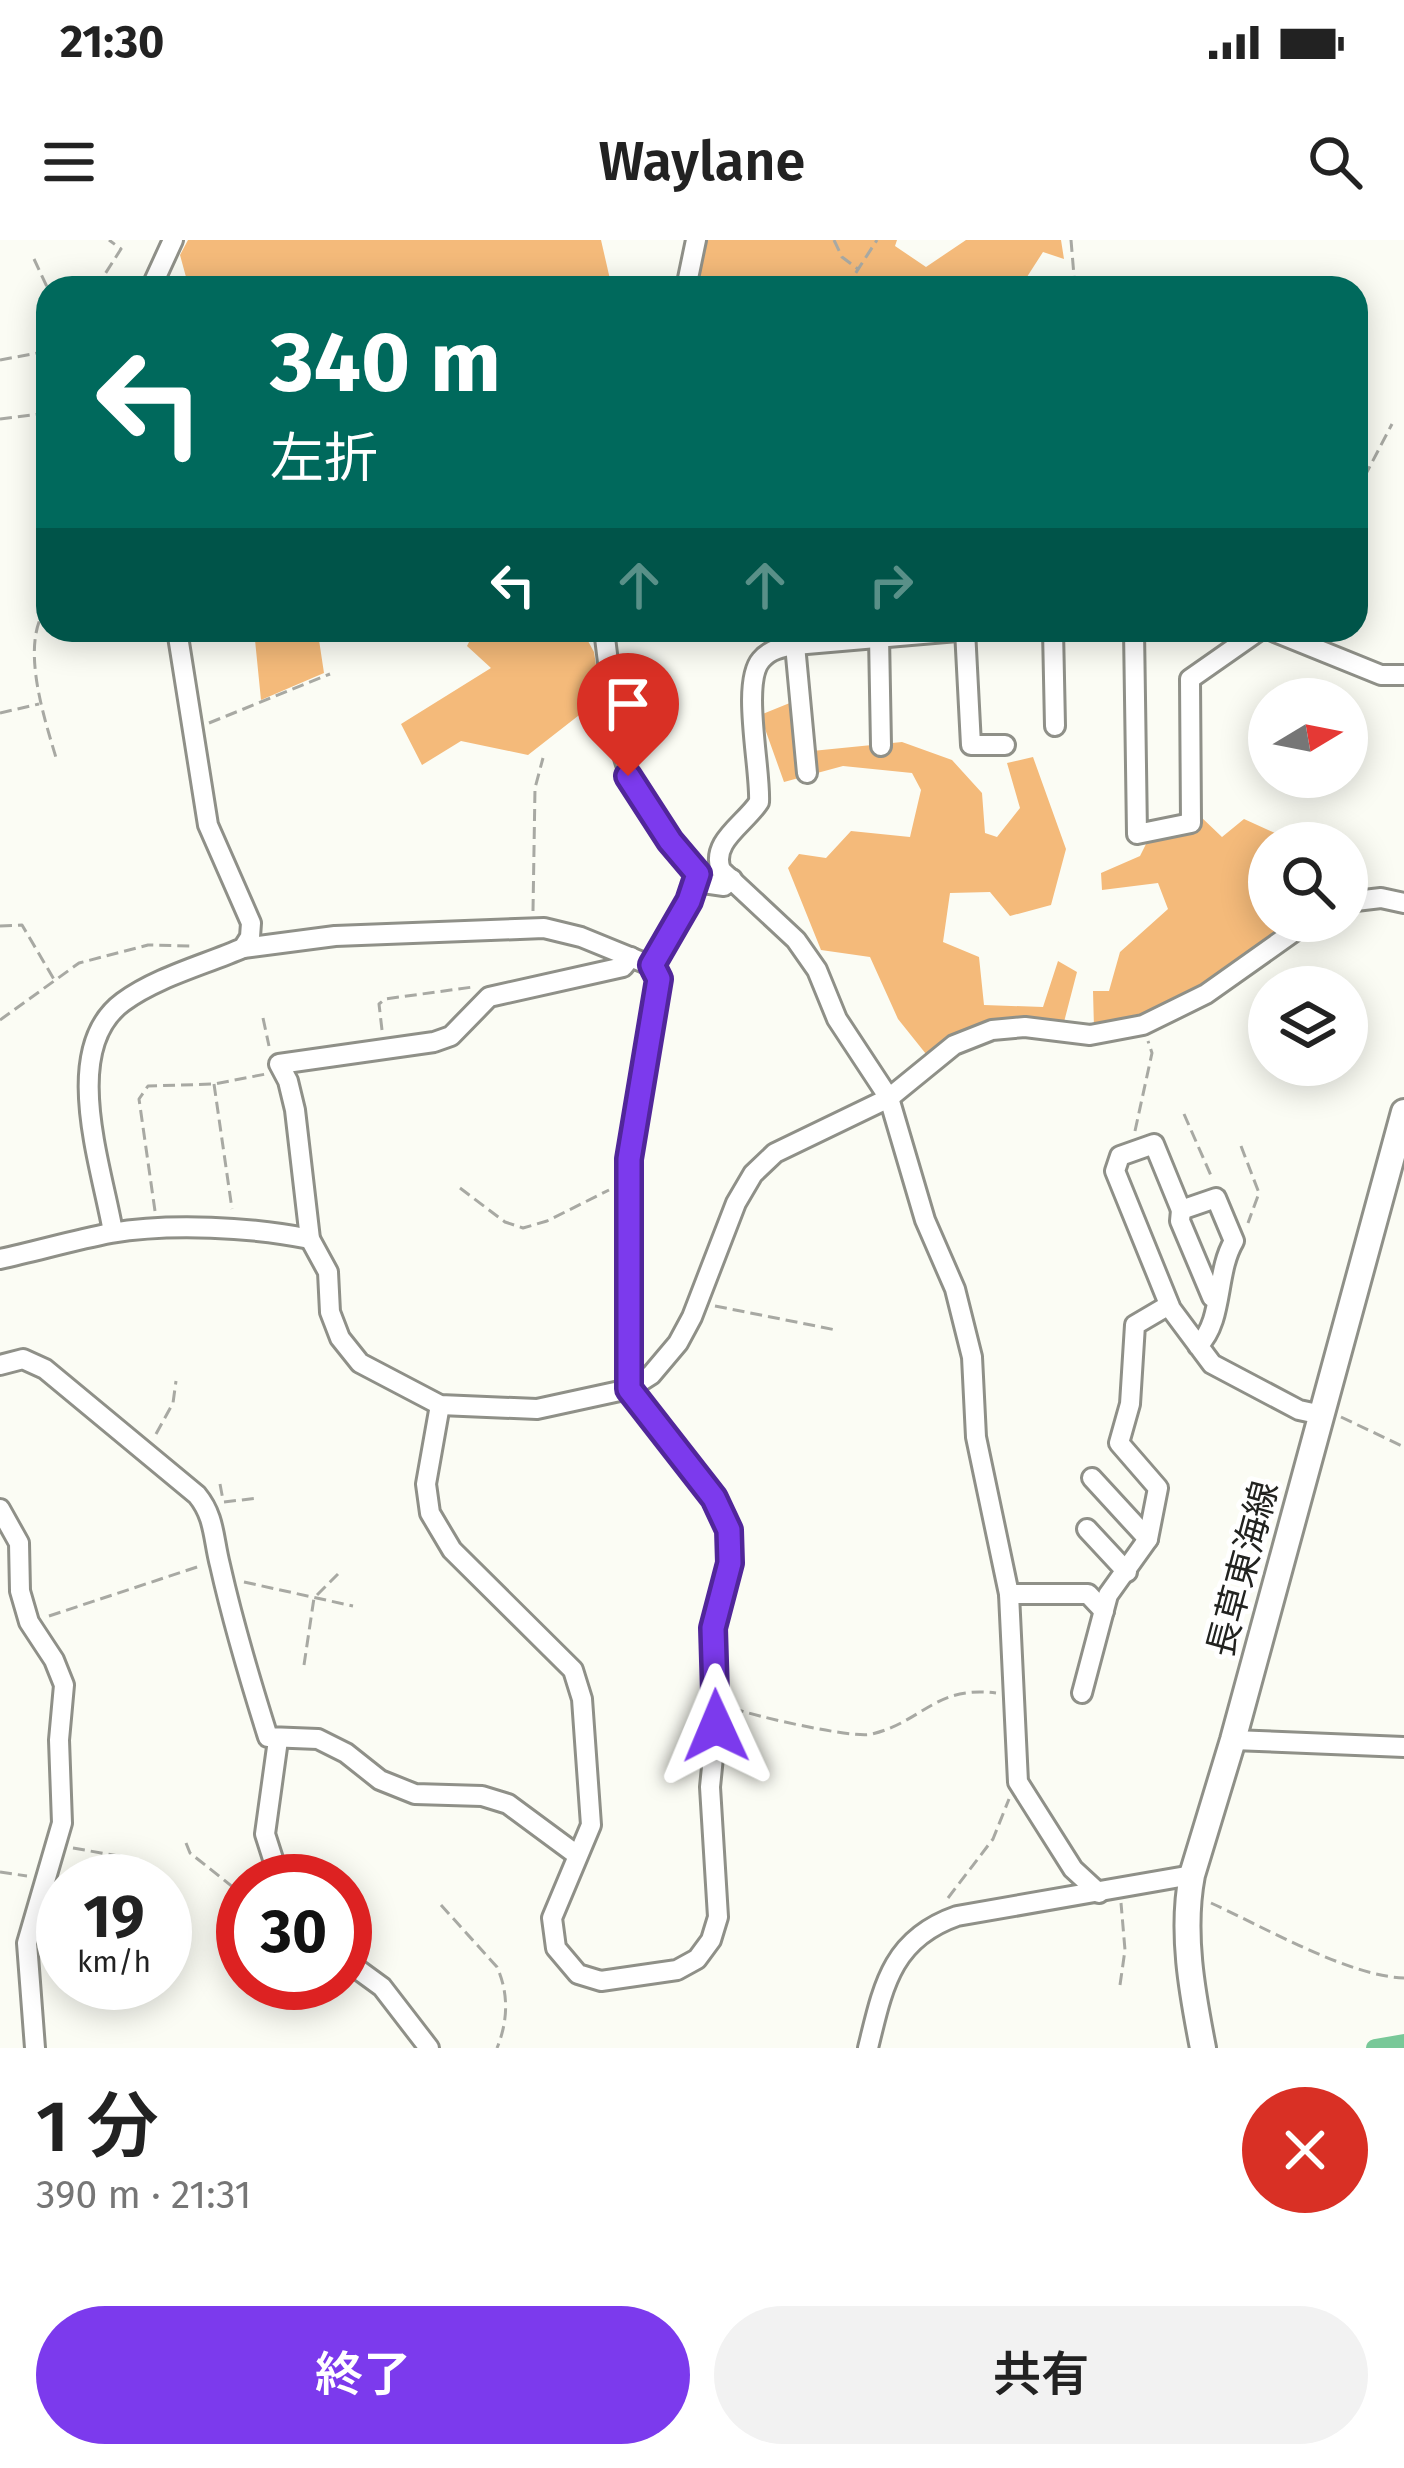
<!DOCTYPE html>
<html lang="ja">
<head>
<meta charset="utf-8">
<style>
	:root { --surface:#fff; --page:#f2f2f2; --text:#222; --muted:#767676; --accent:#7c3aed }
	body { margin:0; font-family:"Fira Sans","Noto Sans JP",sans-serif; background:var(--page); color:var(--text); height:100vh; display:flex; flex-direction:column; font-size:45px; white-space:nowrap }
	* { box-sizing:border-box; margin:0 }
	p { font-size:39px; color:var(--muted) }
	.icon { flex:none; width:66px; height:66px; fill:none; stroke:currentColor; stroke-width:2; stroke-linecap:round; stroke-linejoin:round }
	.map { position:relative; height:1808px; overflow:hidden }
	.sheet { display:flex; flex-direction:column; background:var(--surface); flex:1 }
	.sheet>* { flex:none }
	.hud { position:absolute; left:36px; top:36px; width:1332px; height:366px; border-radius:36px; box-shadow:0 6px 30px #0003; background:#00695c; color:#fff; overflow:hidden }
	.needle { width:78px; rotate:80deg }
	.fabs { position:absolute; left:1248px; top:438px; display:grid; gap:24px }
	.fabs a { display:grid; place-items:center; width:120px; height:120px; border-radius:50%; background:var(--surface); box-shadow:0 6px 30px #0003; font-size:60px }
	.speed { position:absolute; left:36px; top:1614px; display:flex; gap:24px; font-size:60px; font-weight:700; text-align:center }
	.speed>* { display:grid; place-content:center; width:156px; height:156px; border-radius:50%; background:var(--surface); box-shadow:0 6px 30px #0003; line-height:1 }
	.speed small { font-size:30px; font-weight:400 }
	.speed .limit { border:18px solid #d22; background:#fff; color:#111 }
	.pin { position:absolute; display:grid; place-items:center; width:102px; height:102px; color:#fff; margin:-123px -51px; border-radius:50% 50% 50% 0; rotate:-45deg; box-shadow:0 0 12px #0007 }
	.pin .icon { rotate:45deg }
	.me { position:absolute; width:132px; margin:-66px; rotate:359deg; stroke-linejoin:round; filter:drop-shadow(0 0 9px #0008) }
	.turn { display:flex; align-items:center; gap:42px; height:252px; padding:0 36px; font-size:54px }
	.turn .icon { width:156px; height:156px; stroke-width:2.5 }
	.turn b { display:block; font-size:84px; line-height:102px }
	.lanes { display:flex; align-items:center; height:114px; padding:0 36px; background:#0003; justify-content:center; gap:60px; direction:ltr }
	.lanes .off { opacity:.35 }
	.round { display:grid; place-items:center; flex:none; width:126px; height:126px; border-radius:63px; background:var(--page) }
	.head { display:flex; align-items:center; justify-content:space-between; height:204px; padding:0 36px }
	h1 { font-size:72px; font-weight:600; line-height:90px }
	.cta { display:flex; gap:24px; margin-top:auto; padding:24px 36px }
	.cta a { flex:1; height:138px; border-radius:72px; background:var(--accent); color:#fff; font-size:48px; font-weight:600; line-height:138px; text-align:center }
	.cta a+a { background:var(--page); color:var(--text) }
	.status { display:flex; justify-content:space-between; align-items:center; height:84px; padding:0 60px; background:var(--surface); direction:ltr }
	.status svg { height:33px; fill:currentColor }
	header { display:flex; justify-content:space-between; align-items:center; height:156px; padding:0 36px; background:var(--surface); font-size:54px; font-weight:600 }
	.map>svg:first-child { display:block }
</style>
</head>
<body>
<div class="status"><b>21:30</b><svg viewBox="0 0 49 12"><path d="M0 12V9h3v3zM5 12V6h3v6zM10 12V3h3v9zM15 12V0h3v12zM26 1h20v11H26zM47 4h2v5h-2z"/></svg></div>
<header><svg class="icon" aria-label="menu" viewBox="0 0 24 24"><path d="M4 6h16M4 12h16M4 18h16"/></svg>Waylane<svg class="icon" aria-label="search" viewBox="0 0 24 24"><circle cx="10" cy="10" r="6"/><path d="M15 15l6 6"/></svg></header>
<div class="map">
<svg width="1404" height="1808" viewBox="0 0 1404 1808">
	<rect width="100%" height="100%" fill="#fbfcf4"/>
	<g fill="#f4ba7a">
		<path d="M188,0H601L612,48H189L180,15Z"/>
		<path d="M705,0H897L895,6L926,27L966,0H1061L1064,19L1043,12L1025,40L996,48H694Z"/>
		<path d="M254,390H348L319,400L324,433L261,460Z"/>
		<path d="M475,390H582L594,412L601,458L528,515L461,501L422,525L401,484L491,428L467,406Z"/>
		<path d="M807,456L812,511L902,502L952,520L982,553L985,593L997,597L1020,568L1007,523L1033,517L1066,609L1051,665L1010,676L990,652L950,653L943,702L979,717L984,765L1043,767L1058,721L1077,732L1064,782H997L930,819L898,779L870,717L821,710L788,628L799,614L826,618L851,591L910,597L921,550L912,533L843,526L784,542L760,475Z"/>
		<path d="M1200,576L1222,597L1244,579L1297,603H1269V681H1290L1247,718L1143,777L1094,788L1093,751H1109L1120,712L1168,669L1158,643L1102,650L1101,633L1140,616L1148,600L1192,589Z"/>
	</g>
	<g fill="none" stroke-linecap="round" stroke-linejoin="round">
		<path stroke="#78c898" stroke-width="18" d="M1375,1808L1404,1803"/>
		<g stroke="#8f9088" stroke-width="24">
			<g id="minor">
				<path d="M151,48L173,0"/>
				<path d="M686,48L696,0"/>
				<path d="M604,390C619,503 612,541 697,629L696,642"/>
				<path d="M965,390L971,505H1005"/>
				<path d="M969,390L795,405C783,407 770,409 761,420C741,443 761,530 759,562C745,584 710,602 721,630L796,700L817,730L837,779L889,858L925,980L955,1049L972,1117L976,1197L1009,1354L1018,1542L1073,1629L1099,1653"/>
				<path d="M1053,390L1055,486"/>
				<path d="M1134,390L1137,594L1191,583L1190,439L1260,390"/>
				<path d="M1270,390L1381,435H1404"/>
				<path d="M879,396L881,506"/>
				<path d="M795,405L807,533"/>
				<path d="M1347,662L1381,658L1404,663"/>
				<path d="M243,708L335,696L544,688L581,697L652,726L659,739L629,919V1149L714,1258L729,1290L730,1323L713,1388L716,1487L710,1547L718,1677L711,1700L697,1719L677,1730L601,1741L578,1734L556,1708L552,1678L591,1585L582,1459L573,1430L452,1310L430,1273L426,1244L440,1165"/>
				<path d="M631,717L623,727L489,757L451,796L434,802L279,824L288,841L295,870L310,999L328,1032L330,1072L340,1098L360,1123L440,1165L537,1169L629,1149L651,1135L678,1103L692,1077L736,963L753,934L775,913L889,858L954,805L992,790L1025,787L1090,795L1143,785L1206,754L1309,681"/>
				<path d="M652,726L689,661L696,642L724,646L732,639"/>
				<path d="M1181,970L1180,981L1212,1057L1217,1058"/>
				<path d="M113,992C102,927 59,809 123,762C157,737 204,725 243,708L250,697L251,683L208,585L177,390"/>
				<path d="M0,1019C37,1011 74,1000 111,993C170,983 252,987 310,999"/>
				<path d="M1198,1106C1224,1080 1215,1033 1234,1001L1216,958L1181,970L1154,904L1120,916L1115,931L1171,1069L1212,1124L1299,1170L1322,1175"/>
				<path d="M0,1125L23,1119L45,1129L197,1255C215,1277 213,1298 220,1325C233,1383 250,1440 268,1497L318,1499L346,1513L380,1540L415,1554L482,1556L508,1564L577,1615"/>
				<path d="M1092,1238L1148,1299"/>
				<path d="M0,1269L19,1303L20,1351L29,1382L54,1420L64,1445L59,1500L62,1583L27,1703L35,1808"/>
				<path d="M1087,1289L1127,1332"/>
				<path d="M1009,1354H1088L1104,1371"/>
				<path d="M1082,1453L1108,1355L1148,1299L1158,1248L1119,1203L1130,1164L1135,1085L1169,1065"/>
				<path d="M278,1500L265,1594L280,1641"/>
				<path d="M1233,1500L1404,1507"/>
				<path d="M345,1720L382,1747L429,1808"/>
				<path d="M868,1808C883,1747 891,1699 957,1676L1192,1635"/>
			</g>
		</g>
		<g stroke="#8f9088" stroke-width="30">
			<path id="major" d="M1203,1808C1192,1752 1181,1692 1192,1635L1233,1500L1404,872"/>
		</g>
		<g stroke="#a8a9a3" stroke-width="3" stroke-dasharray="12 6" stroke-linecap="butt">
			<path d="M834,0L842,17L858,29"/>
			<path d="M1071,0L1075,48"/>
			<path d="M34,19L48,49"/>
			<path d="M96,48L121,9L109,0"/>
			<path d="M846,48L877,0"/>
			<path d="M0,120L48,111"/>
			<path d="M0,179L48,173"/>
			<path d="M1356,253L1392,184"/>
			<path d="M48,366C18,402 45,480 57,521"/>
			<path d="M0,473L39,464"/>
			<path d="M209,483L330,434"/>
			<path d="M533,671L535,548L543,518"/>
			<path d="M0,686L22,685L55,741"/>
			<path d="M263,778L269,806"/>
			<path d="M0,780L79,723L148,705L193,706"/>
			<path d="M382,790L379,764L385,759L473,747"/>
			<path d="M214,844L232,969"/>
			<path d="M1184,874L1212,938"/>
			<path d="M1135,891L1152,813L1148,801"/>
			<path d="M1241,906L1259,953L1248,983"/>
			<path d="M460,948L505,982L523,988L547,981L609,950"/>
			<path d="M155,971L139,859L148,846L214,844L266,834"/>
			<path d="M715,1066L836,1090"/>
			<path d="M1341,1177L1404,1207"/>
			<path d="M156,1194L173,1163L176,1141"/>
			<path d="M220,1244L223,1260"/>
			<path d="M224,1262L258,1258"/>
			<path d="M244,1342L353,1366"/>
			<path d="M49,1376L200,1326"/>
			<path d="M304,1425L314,1358L338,1334"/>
			<path d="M732,1468C754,1476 853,1499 872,1494C922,1482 936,1445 996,1453"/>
			<path d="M186,1603L190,1613L243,1655"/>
			<path d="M73,1608L124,1617"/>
			<path d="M0,1632L27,1636"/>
			<path d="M948,1658L993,1599L1009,1559"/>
			<path d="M1211,1663C1264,1687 1348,1736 1404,1738"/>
			<path d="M441,1665L497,1727C509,1754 508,1781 497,1808"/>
			<path d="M1120,1745L1125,1710L1121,1663"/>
		</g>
		<use href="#minor" stroke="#fff" stroke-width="18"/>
		<use href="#major" stroke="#fff" stroke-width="24"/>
	</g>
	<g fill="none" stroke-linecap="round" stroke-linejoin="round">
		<g stroke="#51269a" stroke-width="30">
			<path id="route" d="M628,536L670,601L698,634L689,661L652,725L659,739L629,919V1149L714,1258L729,1290L730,1323L713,1388L716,1486"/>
		</g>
		<use href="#route" stroke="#7c3aed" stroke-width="21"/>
	</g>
	<g text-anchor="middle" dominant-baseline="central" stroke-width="10" stroke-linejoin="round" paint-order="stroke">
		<g font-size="36" fill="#222320" stroke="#fff">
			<text transform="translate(1243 1329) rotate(-75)">長草東海線</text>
		</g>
	</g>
</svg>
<div class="fabs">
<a><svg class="needle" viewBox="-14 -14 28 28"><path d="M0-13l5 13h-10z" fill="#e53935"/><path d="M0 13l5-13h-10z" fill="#767676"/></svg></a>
<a><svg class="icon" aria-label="search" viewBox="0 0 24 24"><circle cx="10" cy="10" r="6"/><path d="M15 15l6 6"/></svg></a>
<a><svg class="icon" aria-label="layers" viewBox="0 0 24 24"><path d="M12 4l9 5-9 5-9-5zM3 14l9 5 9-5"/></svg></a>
</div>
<div class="speed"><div>19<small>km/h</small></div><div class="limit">30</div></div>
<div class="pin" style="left:628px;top:536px;background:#d93025"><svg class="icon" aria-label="arrive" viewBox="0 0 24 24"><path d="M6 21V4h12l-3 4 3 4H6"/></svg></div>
<svg class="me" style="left:716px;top:1486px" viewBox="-20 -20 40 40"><path d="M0-17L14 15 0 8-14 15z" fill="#7c3aed" stroke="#fff" stroke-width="4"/></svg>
<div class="hud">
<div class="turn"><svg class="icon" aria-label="left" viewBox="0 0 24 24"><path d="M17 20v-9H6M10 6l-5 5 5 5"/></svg><div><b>340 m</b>左折</div></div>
<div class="lanes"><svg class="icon" aria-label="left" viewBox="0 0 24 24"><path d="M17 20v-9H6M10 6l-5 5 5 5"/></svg><svg class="icon off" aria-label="ahead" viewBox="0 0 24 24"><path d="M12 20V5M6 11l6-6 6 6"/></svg><svg class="icon off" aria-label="ahead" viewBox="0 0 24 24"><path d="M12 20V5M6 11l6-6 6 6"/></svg><svg class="icon off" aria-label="right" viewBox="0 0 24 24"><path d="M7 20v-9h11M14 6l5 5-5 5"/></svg></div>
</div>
</div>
<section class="sheet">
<div class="head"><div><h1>1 分</h1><p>390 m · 21:31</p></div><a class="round" style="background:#d93025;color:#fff"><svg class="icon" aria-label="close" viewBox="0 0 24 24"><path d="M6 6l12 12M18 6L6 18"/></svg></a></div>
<div class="cta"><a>終了</a><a>共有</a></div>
</section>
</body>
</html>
